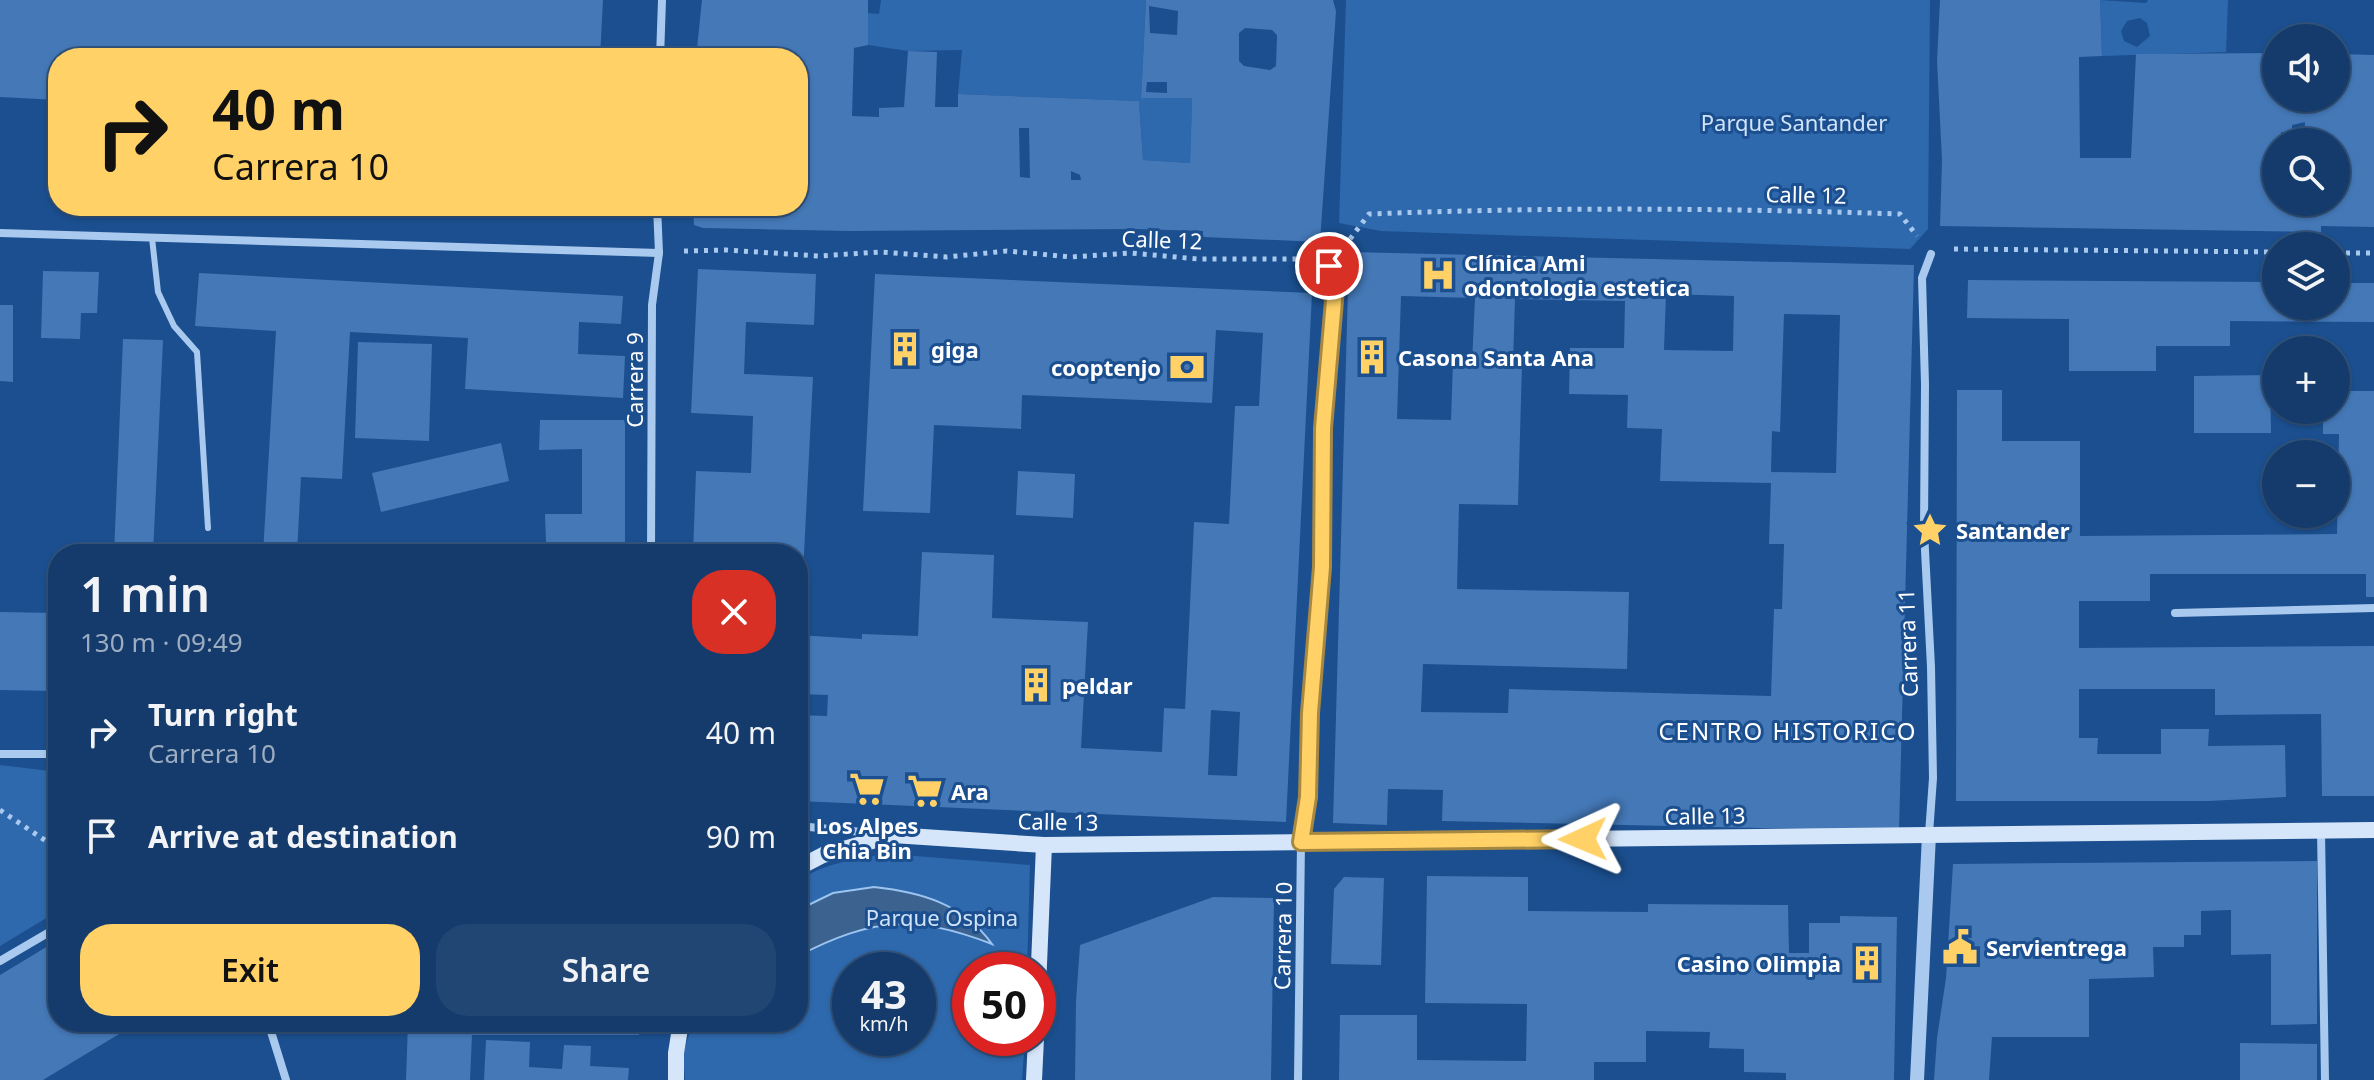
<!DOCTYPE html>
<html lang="en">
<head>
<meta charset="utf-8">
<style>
	:root { --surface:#143b6b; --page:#214673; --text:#f1f3f6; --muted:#9dadc1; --line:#33557e; --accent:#ffd166 }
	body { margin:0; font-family:"Noto Sans",sans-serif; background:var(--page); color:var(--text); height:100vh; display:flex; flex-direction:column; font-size:30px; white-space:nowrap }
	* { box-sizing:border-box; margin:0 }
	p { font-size:26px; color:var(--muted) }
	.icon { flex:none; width:44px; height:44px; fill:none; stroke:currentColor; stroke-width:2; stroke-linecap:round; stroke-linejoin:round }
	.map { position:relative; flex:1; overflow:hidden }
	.sheet { position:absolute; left:48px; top:544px; width:760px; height:488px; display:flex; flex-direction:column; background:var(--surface); border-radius:32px; box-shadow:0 2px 6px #0004,0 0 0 2px var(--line) }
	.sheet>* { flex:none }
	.top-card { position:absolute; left:48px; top:48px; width:760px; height:168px; border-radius:32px; box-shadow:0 2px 6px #0004,0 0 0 2px var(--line); background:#ffd166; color:#111; overflow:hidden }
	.tools { position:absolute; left:2262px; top:24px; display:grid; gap:16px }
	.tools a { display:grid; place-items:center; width:88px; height:88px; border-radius:50%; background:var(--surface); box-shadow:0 2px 6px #0004,0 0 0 2px var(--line); font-size:40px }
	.speed { position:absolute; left:832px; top:952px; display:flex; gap:16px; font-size:40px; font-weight:700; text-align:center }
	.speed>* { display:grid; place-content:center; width:104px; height:104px; border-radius:50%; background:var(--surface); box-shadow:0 2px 6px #0004,0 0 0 2px var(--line); line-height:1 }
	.speed small { font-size:20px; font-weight:400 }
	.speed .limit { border:12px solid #d22; background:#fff; color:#111 }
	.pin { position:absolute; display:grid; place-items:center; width:68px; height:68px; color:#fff; margin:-34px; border:4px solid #fff; border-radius:50%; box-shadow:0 2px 8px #0007 }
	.me { position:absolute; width:88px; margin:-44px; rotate:269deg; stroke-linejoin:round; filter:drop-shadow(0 0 6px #0008) }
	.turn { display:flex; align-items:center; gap:28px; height:168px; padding:0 32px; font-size:36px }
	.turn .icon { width:104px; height:104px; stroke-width:2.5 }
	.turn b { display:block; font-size:56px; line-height:68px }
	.round { display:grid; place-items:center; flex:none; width:84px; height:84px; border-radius:32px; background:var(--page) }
	.overview { display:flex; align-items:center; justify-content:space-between; height:136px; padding:0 32px }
	h1 { font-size:48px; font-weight:600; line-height:60px }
	.button { display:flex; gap:16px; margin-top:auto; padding:16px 32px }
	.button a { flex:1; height:92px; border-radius:32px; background:var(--accent); color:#111; font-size:32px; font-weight:600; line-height:92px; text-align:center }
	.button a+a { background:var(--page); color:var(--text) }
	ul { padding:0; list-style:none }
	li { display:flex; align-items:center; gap:24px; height:104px; padding:0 32px }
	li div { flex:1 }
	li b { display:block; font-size:30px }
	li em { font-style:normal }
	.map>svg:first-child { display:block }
</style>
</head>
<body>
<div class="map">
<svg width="2374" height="1080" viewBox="0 0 2374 1080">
	<rect width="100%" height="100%" fill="#1b4f8f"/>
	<g fill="#2e69ad" fill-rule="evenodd">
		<path d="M881,0H1146L1141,98H1192L1190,163L1143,160L1139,101L958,94L962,50L908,51L868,45V13L879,14Z"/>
		<path d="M1346,0H1930L1928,229L1910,249L1381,231L1339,223Z"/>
		<path d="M2100,0L2146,3L2148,0H2228L2226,52L2102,56ZM2140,18L2147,23L2150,36L2137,47L2124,41L2121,31L2127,21Z"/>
		<path d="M0,765L58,772V911L0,946Z"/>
		<path d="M889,854L1030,865L1027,970H970V1038H1025L1022,1080H685L683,1053L693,1022H798V880C827,863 856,858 889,854ZM850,970H918V1038H850Z"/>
	</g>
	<path fill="#3c6290" stroke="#9cc4f0" stroke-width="2" d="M874,887C921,892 963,904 992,944C914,914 872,918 798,956V910L833,893Z"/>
	<g fill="#4478b7" fill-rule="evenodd">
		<path d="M0,0H603L600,58H58V100L0,97Z"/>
		<path d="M702,0H868V45L854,48L852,116L879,117V108L904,107L908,51L937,52L935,107H958V94L1139,101L1143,160L1190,163L1192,98H1141L1146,0H1333L1336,11L1320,242L1203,237V231L1136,229L849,231L703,228L694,225L693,206H798V58H696ZM1149,6L1178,11L1177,35L1150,33ZM1245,28L1272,30L1277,35L1276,66L1270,70L1244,66L1239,61V33ZM1147,82H1167V93L1146,92ZM1019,128H1029L1030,178L1020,177ZM1071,171L1080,175L1081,180H1071Z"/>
		<path d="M1940,0H2100L2102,56L2079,57L2080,158H2131L2136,54L2276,53V98H2336V54L2374,55V227L2321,226V232L1940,226L1942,160L1937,61ZM2305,122L2304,142H2336V202H2276V142H2281V132H2292V125Z"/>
		<path d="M1349,252L1914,265L1899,831L1442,821L1443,790L1388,789L1387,825L1333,823ZM1666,294L1734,296L1733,351L1664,350ZM1401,296L1475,298L1472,363L1453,362L1451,420L1397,419ZM1515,299L1625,301L1624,348H1570L1569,394L1628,395L1627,428L1662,429L1660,481L1771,483L1769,544H1784L1782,609H1774L1771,696L1509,689L1508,713L1421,712L1423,664L1627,669L1629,592L1457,589L1459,504L1518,505L1522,364H1513ZM1784,314L1840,315L1836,473L1771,472L1772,431L1780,432Z"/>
		<path d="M698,269L816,274L814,325L746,322L744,374L813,377L800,632H798V554H693L696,471L751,473L753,416L691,413Z"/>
		<path d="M43,271L99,272L97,313H81L80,339L41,338Z"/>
		<path d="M199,273L623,296L621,324L579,322L578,354L625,356L623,398L465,389L468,338L350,332L342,479L301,477L297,554H263L276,331L195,326Z"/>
		<path d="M875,274L1312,293L1286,822L798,801V715L827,716L828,695L798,694V635L862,639V634L918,636L922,552L994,555L992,618L1088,622L1081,748L1162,752L1164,708L1185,709L1194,522L1229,524L1235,406H1259L1263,333L1216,330L1212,403L1022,395L1021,429L934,425L930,513L863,511ZM1211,710L1240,712L1237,776L1208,775Z"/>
		<path d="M1968,280L2276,282V306H2336V283H2374V322L2230,321V346H2156V371H2069V319L1967,318Z"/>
		<path d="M0,305H13V382L0,381Z"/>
		<path d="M123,339L163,340L153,554H114Z"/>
		<path d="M358,342L432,344L429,441L355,438Z"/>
		<path d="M2270,375L2271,433H2194V376Z"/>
		<path d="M1957,390H2002V441H2080V536L2337,534L2339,434H2323V410H2336V391H2374V597H2366V574H2150V601H2079V648L2374,646V796H2322L2321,714L2215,715V689H2079V738H2098L2097,754H2161V729H2209L2208,746L2285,745L2286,797L2209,801H1956Z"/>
		<path d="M540,420H625V543H546L545,514H582V449L539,450Z"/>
		<path d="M501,443L509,481L381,512L372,473Z"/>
		<path d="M1018,471L1075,474L1073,518L1016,515Z"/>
		<path d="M0,612L58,613V691L0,690Z"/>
		<path d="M2317,861V1024L2271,1025V954L2231,955V910L2201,911V935H2184V947H2153L2154,977L2089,979V1037H1992L1989,1080H1934L1937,1038L1946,978L1953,864Z"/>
		<path d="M1427,876L1528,877V911L1648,912V904L1788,905L1789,953H1809V923H1840V916L1897,917L1894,1080H1786V1073L1744,1072V1049L1709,1048L1710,1032L1646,1031V1062H1594V1080H1339L1340,1015H1417V1060L1526,1061L1527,1004L1425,1003Z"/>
		<path d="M1344,877L1384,878L1381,965L1331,964L1334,889Z"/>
		<path d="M1213,897L1274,898L1271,1080H1075L1076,1001L1080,945Z"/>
		<path d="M58,940V1022H139L43,1080H0V975Z"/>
		<path d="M408,1022H638L639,1035H472L470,1080H406Z"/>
		<path d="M486,1040L530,1042L529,1067L562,1069L564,1045L591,1046L590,1066L629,1068L628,1080H484Z"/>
		<path d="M2240,1043L2317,1044V1080H2240Z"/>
	</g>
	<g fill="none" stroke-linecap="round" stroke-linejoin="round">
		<g stroke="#a9c9ee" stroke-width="5" stroke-dasharray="4 6" stroke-linecap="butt">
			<path d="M1344,247L1369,214C1545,207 1723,208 1900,214L1917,236"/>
			<path d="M1954,249L2276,252"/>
			<path d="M684,251L726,250L819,256L880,252L947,257L1007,251L1071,257L1131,253L1198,259H1308"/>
			<path d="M2336,253H2374"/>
			<path d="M0,810L58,849"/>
		</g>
		<path stroke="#a9c9ee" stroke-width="6" d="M152,238L158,292L174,326L197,352L208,528"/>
		<g stroke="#a9c9ee" stroke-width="8">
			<path d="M660,58L662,0"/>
			<path d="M0,233L659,253"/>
			<path d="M651,554L652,305L659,253L657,206"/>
			<path d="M2175,613L2374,608"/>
			<path d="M0,754H58"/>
			<path d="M798,826L884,834"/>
			<path d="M2321,831L2325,1080"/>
			<path d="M1929,834L1933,778L1931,667L1924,531L1925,384L1922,278L1931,254"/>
			<path d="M0,961L58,927"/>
			<path d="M268,1022L286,1080"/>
			<path d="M1298,1080L1301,842L1308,797L1310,713L1322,567L1323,428L1335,289L1329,266"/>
		</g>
		<path stroke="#a9c9ee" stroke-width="14" d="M1917,1080L1929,835"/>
		<g stroke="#d6e6fa" stroke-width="16">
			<path d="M798,868L823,855L893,835L1044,845L2374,830"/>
			<path d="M1038,988L1044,845"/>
			<path d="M676,1080V1053L681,1022"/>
			<path d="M1034,1080L1036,1038"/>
		</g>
	</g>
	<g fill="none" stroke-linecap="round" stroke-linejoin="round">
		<g stroke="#a68842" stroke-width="20">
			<path id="route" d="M1329,266L1335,289L1323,428L1322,567L1310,713L1308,797L1301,842L1583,839"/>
		</g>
		<use href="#route" stroke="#ffd166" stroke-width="14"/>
	</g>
	<defs>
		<g id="hospital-bare" transform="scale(2.76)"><path d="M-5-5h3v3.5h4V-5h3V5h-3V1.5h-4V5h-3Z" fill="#ffd166" stroke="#1b4f8f" stroke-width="2.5" paint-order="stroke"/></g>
		<g id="building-bare" transform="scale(2.76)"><path d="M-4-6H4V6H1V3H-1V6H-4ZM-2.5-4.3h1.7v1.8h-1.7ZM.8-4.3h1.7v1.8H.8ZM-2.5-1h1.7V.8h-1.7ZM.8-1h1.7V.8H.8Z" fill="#ffd166" stroke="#1b4f8f" stroke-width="2.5" paint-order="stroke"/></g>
		<g id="bank-bare" transform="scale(2.76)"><path d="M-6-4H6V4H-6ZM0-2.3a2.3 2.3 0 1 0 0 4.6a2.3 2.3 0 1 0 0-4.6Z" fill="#ffd166" stroke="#1b4f8f" stroke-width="2.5" paint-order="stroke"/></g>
		<g id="sight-bare" transform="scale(2.76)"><path d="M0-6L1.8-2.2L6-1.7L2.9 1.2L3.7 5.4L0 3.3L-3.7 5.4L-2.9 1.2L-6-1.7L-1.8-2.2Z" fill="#ffd166" stroke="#1b4f8f" stroke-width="2.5" paint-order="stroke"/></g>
		<g id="supermarket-bare" transform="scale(2.76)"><path d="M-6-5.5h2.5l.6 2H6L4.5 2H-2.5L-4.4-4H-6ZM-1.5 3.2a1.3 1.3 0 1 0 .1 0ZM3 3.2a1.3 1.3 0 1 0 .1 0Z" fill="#ffd166" stroke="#1b4f8f" stroke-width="2.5" paint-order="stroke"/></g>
		<g id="civic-bare" transform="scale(2.76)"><path d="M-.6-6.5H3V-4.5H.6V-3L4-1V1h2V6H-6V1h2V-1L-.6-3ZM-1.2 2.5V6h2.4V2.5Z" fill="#ffd166" stroke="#1b4f8f" stroke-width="2.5" paint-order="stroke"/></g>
	</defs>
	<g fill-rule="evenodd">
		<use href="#hospital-bare" x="1438" y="275"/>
		<use href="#building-bare" x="905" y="349"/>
		<use href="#building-bare" x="1372" y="357"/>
		<use href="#bank-bare" x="1187" y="367"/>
		<use href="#sight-bare" x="1930" y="530"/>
		<use href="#building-bare" x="1036" y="685"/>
		<use href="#supermarket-bare" x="867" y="789"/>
		<use href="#supermarket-bare" x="925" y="791"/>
		<use href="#civic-bare" x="1960" y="947"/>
		<use href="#building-bare" x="1867" y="963"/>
	</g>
	<g text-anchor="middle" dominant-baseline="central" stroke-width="6" stroke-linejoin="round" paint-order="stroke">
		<g font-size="22" fill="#cfe3fa" stroke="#1b4f8f">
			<text x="1794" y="122">Parque Santander</text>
			<text x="942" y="917">Parque Ospina</text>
		</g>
		<g font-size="22" fill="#fff" stroke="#1b4f8f">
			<text transform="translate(1806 194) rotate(1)">Calle 12</text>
			<text transform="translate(1162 239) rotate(2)">Calle 12</text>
			<text transform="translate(634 380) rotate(-90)">Carrera 9</text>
			<text transform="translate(1907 643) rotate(-92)">Carrera 11</text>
			<text transform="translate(1705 815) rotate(-1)">Calle 13</text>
			<text transform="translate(1058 821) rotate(1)">Calle 13</text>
			<text transform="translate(1282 936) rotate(-89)">Carrera 10</text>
		</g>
		<g font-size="22" font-weight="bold" fill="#fff" stroke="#1b4f8f" text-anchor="start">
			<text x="1464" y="262">Clínica Ami<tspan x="1464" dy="25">odontologia estetica</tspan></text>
			<text x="931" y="349">giga</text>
			<text x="1398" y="357">Casona Santa Ana</text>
			<text x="1161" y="367" text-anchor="end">cooptenjo</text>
			<text x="1956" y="530">Santander</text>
			<text x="1062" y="685">peldar</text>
			<text x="951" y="791">Ara</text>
			<text x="867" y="825" text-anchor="middle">Los Alpes<tspan x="867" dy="25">Chia Bin</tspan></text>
			<text x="1986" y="947">Servientrega</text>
			<text x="1841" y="963" text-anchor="end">Casino Olimpia</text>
		</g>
		<g font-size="24" letter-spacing="2" fill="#fff" stroke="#1b4f8f">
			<text x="1788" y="730">CENTRO HISTORICO</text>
		</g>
	</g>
</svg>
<div class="tools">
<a><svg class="icon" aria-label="sound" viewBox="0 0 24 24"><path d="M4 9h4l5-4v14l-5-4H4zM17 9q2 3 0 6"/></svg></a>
<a><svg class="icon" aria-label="search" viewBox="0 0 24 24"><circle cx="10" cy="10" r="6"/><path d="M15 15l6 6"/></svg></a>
<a><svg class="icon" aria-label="layers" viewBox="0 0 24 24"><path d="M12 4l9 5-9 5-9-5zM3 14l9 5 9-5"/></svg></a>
<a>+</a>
<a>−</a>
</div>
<div class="speed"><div>43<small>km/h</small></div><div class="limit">50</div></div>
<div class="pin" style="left:1329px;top:266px;background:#d93025"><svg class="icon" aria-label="arrive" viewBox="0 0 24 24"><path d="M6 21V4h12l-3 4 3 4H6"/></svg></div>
<svg class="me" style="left:1583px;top:839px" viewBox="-20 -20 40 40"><path d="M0-17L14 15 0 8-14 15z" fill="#ffd166" stroke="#fff" stroke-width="4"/></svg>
<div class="top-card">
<div class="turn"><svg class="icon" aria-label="right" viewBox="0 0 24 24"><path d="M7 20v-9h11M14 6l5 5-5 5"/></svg><div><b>40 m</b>Carrera 10</div></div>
</div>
<section class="sheet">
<div class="overview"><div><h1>1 min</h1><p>130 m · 09:49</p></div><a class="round" style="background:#d93025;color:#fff"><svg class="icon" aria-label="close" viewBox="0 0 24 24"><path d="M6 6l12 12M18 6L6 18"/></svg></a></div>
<ul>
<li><svg class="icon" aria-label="right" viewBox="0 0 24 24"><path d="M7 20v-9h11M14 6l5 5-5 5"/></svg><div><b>Turn right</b><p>Carrera 10</p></div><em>40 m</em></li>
<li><svg class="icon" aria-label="arrive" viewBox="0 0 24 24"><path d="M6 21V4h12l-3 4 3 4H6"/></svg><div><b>Arrive at destination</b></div><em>90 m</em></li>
</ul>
<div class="button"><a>Exit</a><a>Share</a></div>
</section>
</div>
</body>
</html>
